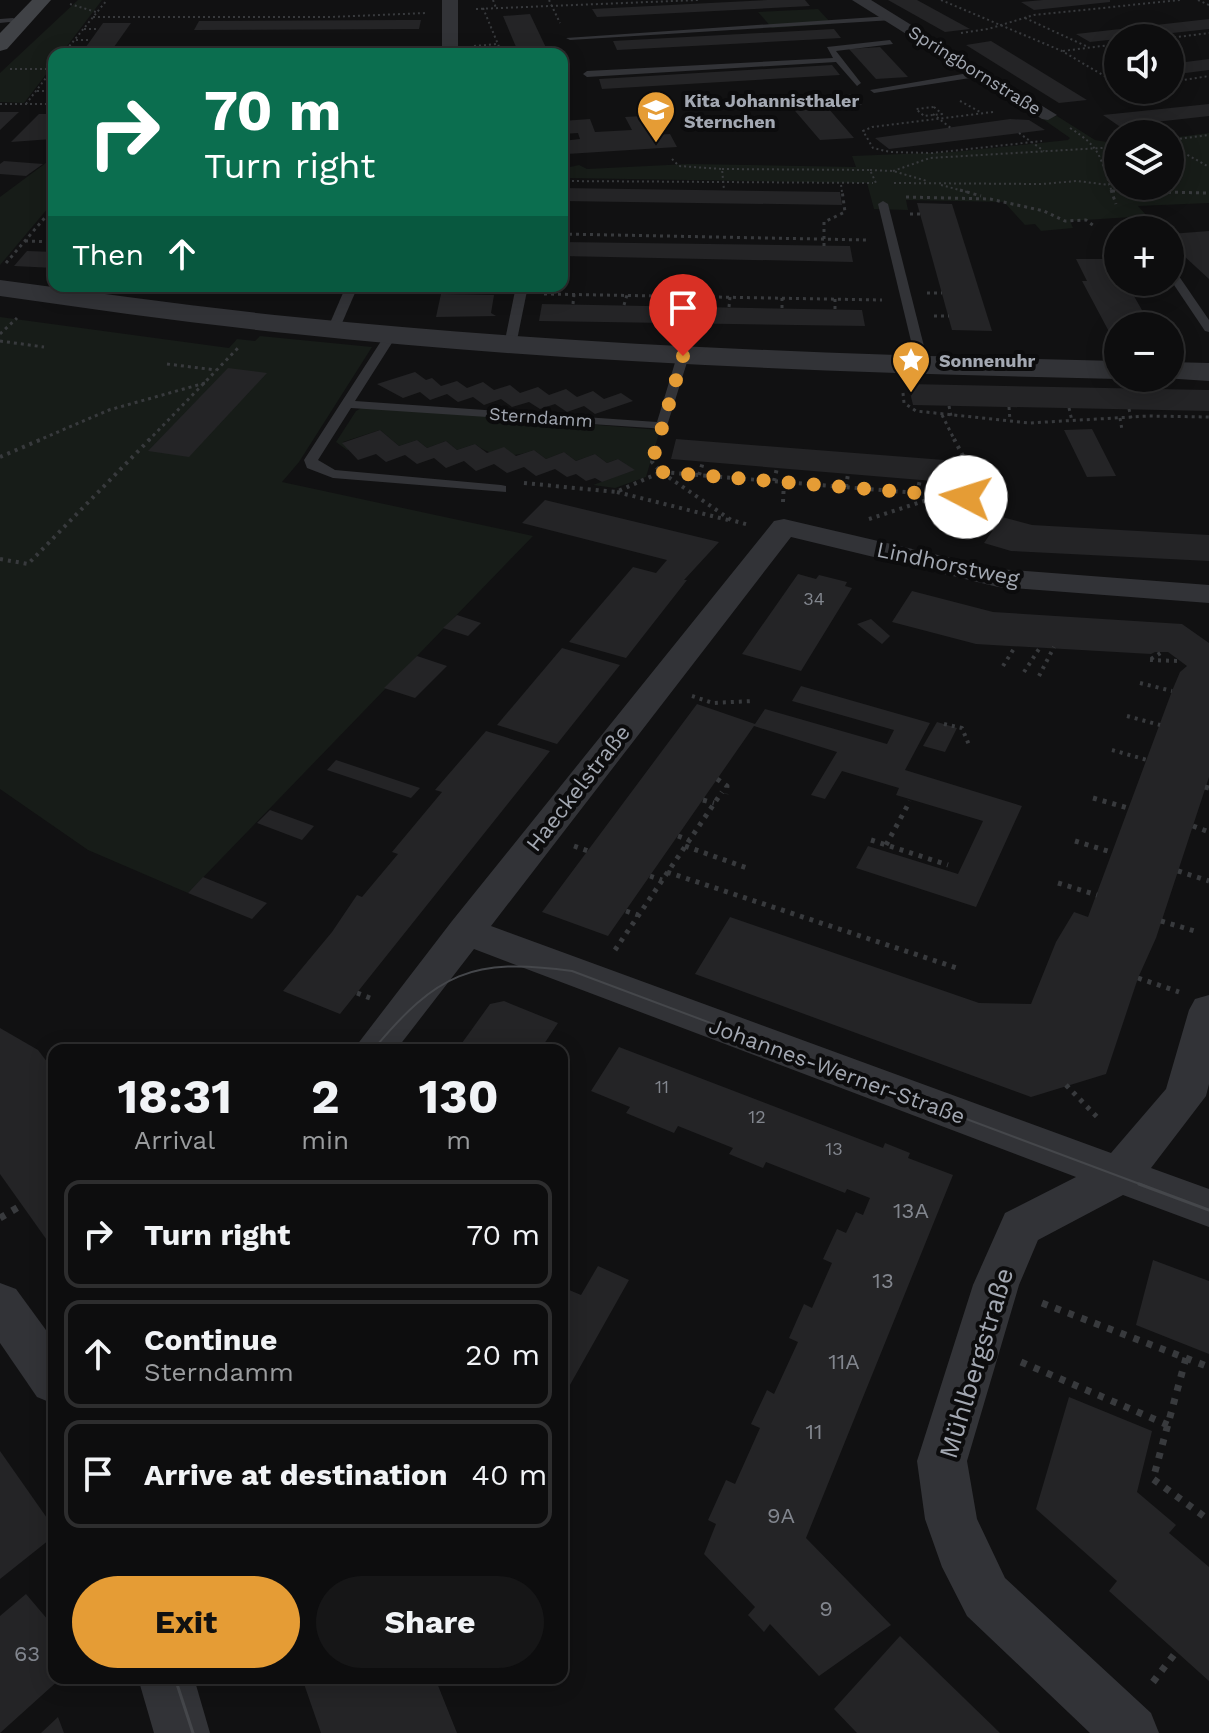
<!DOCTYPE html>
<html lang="en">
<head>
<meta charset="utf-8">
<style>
	:root { --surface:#0d0d0e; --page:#161617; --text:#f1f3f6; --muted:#9a9c9e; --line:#2d2d2e; --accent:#e59c35 }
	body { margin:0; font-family:"Work Sans",sans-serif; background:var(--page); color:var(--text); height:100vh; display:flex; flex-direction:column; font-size:30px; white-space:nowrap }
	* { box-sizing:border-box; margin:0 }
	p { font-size:26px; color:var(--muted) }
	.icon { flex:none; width:44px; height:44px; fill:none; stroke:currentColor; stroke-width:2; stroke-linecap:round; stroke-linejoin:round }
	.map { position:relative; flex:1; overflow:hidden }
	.side { position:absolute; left:48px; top:1044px; width:520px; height:640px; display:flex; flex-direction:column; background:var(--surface); border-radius:16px; box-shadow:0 4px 20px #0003,0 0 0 2px var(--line) }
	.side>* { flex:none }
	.hud { position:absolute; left:48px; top:48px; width:520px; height:244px; border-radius:16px; box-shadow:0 4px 20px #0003,0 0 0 2px var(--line); background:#0b6e4f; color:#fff; overflow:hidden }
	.controls { position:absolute; left:1104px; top:24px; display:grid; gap:16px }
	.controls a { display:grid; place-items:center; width:80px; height:80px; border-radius:50%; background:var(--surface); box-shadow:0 4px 20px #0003,0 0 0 2px var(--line); font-size:40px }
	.pin { position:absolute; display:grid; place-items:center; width:68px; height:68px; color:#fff; margin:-82px -34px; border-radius:50% 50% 50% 0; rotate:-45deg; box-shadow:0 0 8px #0007 }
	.pin .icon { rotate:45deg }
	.me { position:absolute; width:88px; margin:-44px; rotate:275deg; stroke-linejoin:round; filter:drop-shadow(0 0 6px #0008) }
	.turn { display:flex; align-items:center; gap:28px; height:168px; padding:0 24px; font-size:36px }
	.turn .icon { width:104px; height:104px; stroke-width:2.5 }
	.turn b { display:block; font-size:56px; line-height:68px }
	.then { display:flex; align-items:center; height:76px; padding:0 24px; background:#0003; gap:16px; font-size:30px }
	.eta { display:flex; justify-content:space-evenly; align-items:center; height:136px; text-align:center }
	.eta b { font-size:48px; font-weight:700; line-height:56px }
	.button { display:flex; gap:16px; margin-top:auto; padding:16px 24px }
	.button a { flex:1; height:92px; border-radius:48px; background:var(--accent); color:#111; font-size:32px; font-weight:700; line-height:92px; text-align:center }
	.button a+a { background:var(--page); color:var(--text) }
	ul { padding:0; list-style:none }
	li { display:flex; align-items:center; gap:24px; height:108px; margin:0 16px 12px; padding:0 8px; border:4px solid var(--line); border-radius:16px }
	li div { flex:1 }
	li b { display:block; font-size:30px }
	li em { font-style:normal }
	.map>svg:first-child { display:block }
</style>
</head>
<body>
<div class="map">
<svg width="1209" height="1733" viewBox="0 0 1209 1733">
	<rect width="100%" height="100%" fill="#111112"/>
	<g fill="#171c18">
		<path d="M78,0H102L61,54H54V64L24,103L0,102V73Z"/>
		<path d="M818,9L832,24L772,28L758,12Z"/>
		<path d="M1057,116L1095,140L1118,144V186H1170V138L1209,133V203L1138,206L1147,216L1070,221L1073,228L1041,231L1035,224L1025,225L1004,202L906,200L908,210L874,209L867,183L567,178L570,167L579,165L587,169L688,164L856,167L852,156L952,152L1068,140L1070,138L1040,117Z"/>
		<path d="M54,157V201L0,265V197Z"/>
		<path d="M0,317L229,348L237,339L255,341L260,336L372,347L299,462L282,482L533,536L188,893L88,850L0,789Z"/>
		<path d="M365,406L660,430L646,477L615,488L593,485L634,470L618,459L607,463L595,454L576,461L564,452L546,459L534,450C513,458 493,458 475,444L457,450L446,441L427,448L417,440L399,446L380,430L343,442L351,449L347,450L336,442L356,411Z"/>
	</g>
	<g fill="#242426">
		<path d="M768,0H805L810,6L597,17L592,9Z"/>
		<path d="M888,0H917L970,29L945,32Z"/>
		<path d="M1043,0H1110V2L1034,10L1021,2Z"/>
		<path d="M530,14L549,54H519L503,16Z"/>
		<path d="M1209,19V29L1090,42L1076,34Z"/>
		<path d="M402,20H421L419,29L194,30L199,21Z"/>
		<path d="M103,23H131L109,54H81Z"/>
		<path d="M834,29L841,38L617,50L613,41Z"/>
		<path d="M991,41L1087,100L1059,103L966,45Z"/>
		<path d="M880,47L908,77L876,79L849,49Z"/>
		<path d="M1209,59V70L1170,75V64Z"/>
		<path d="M832,65L840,75L602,89L599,79Z"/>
		<path d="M851,94L862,105L828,108L854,138L820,140L784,98Z"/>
		<path d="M1209,104V116L1119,126L1103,115Z"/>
		<path d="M0,112H19L0,130Z"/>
		<path d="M39,114H54L52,139L11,142Z"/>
		<path d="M660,115L667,128L650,129L653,135L670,134L677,147L567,154L562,141L580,139L578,133L562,134V121L590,119L595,132L632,130L625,117Z"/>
		<path d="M1010,119L1029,120L1045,130L889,149L875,138Z"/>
		<path d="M4,161L43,164L26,176L0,174V164Z"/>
		<path d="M562,188L840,192L842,205L562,201Z"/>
		<path d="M917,203L952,204L992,331L952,330Z"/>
		<path d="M1209,231V279L1170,243V234Z"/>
		<path d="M562,242L850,246L853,262L562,256Z"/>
		<path d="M27,251L54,252V268L14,266Z"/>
		<path d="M1076,259H1118V272H1108L1114,282H1126L1151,326H1118V341H1114L1082,281H1087Z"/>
		<path d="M441,294L494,295L491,313L496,316L436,317Z"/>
		<path d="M542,304L862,310L865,326L539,321Z"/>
		<path d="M228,368L267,373L189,457L148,451Z"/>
		<path d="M415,372L426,380L432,378L441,386L457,381L467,388L483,382L494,390L510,385L520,393L538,387L549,395L566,389L577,397L593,391L604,399L621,393L633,401L595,414L584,406L567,412L555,404L540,409L529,402L512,407L501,399L484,405L473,397L458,402L447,394L430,400L420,392L403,398L377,384Z"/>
		<path d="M908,384L1209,390V411L913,405Z"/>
		<path d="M1092,429L1116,476L1087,477L1064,430Z"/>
		<path d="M380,430L399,446L417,440L427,448L446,441L457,450L475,444L487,453L504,447L516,456L534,450L546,459L564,452L576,461L595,454L607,463L618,459L635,470L602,482L595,478L586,481L576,474L567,477L555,469L536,476L524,467L507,473L494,464L476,471L464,461L446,468L434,458L417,464L405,455L386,462L376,454L358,460L342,443Z"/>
		<path d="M676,439L957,461V483L671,459Z"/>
		<path d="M545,500L719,542L684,580H687L626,658L569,642L633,567L656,573L667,560L522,523Z"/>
		<path d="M1002,517L1032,525L1209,535V561L1011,551L984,543Z"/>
		<path d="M798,574L816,579L819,575L847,582L845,586L852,588L801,671L742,654Z"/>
		<path d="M912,591L993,612L1182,624L1209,643V777L1156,938L1138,978L1106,1074L1031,1097L695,974L730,917L979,1003L1031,1004L1056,942L1074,912L1088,917L1172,691L1180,672L1187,666L1168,652H1155L1151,654L976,644L892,622Z"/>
		<path d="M457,615L481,623L468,636L443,628Z"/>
		<path d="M871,619L890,636L882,644L857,624Z"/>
		<path d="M562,648L620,665L557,744L497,725Z"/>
		<path d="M417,656L447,666L415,698L384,688Z"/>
		<path d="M801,686L930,723L905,770L1022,806L976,907L856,868L868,846L958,874L983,821L896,795L899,788L842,771L825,799L811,795L837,752L754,726L608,936L542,912L697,704L755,724L765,709L887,744L894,730L792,701Z"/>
		<path d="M937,722L957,728L945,752L923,746Z"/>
		<path d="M486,731L550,751L340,1014L283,991L332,932L357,895L362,897L398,854L392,852L442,792L435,790Z"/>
		<path d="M336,760L420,788L411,798L327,770Z"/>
		<path d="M270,810L314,826L302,840L257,823Z"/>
		<path d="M203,877L267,903L252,919L188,893Z"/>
		<path d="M504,1001L558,1023L540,1050H457L490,1004Z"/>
		<path d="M0,1028L38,1050L54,1071V1250L0,1174Z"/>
		<path d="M619,1047L883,1148L885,1143L910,1153L908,1158L953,1175L806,1538L891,1625L819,1676L770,1624L764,1632L748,1615L755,1607L704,1554L716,1524L708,1520L726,1480L735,1484L760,1428L751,1424L767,1390L774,1394L798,1342L789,1338L804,1304L812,1308L832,1263L823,1259L837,1229L846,1233L856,1212L863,1215L870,1198L847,1189L845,1193L766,1162L763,1168L729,1154L733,1148L678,1126L674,1133L626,1113L630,1107L591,1091Z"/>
		<path d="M1153,1260L1209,1281V1354L1136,1325Z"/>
		<path d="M598,1266L629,1280L562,1399V1287L581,1295Z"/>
		<path d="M1069,1397L1152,1431L1137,1492L1176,1525L1169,1533L1209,1567V1681L1109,1591L1117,1581L1036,1509Z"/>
		<path d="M0,1451L54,1528V1536L0,1579Z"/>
		<path d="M26,1594L54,1627V1678H61L0,1733V1616Z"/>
		<path d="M900,1636L1000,1733H857L834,1709Z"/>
		<path d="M307,1678H435L457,1733H321L303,1681Z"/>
		<path d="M58,1717L64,1733H41Z"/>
	</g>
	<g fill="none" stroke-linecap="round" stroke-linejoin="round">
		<g stroke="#383a3d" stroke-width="2" stroke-dasharray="2 3" stroke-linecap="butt">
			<path d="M493,0L496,8"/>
			<path d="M549,0L560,23"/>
			<path d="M941,0L1062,51L1118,84"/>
			<path d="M1198,0L1209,5"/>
			<path d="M70,4L96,12"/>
			<path d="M483,8L502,54"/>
			<path d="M476,9L698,0"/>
			<path d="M93,17H330L426,13"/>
			<path d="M1025,18L1088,47"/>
			<path d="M84,29H99"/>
			<path d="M961,33L988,29L1034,15L1180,0"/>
			<path d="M1169,38L1209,33"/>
			<path d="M76,40H91"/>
			<path d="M474,46L497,44"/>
			<path d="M1063,51L1118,44"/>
			<path d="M66,52H82"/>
			<path d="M63,54L107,0"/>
			<path d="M10,69H53"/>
			<path d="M1170,82L1209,76"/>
			<path d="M1129,90L1154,104"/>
			<path d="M37,91H54"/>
			<path d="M960,101L982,113"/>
			<path d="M0,104H54"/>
			<path d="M26,104L52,70"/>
			<path d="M934,107L942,114L924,116L916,109Z"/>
			<path d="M993,112L872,127L863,131L873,148L890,152L932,153L1042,141"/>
			<path d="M933,114L952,129"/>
			<path d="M1070,128C1102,148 1100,158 1112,192"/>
			<path d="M1019,133L1044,151"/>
			<path d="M1170,140L1209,135"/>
			<path d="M1170,145L1209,167"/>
			<path d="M672,159L679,166L722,169L724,190"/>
			<path d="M722,169L870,170L876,183"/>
			<path d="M870,170L893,171L927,181"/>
			<path d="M893,171L930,158L1118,147"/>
			<path d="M562,181L873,183"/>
			<path d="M894,183L1042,184L1077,181L1109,185"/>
			<path d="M841,185L842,192"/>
			<path d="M941,185L967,192"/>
			<path d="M1112,191L1167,192"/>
		</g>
		<g stroke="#383a3d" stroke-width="3" stroke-dasharray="3 4" stroke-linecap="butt">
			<path d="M960,190L981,196"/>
			<path d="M1111,190L1116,204"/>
			<path d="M1112,191L1209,193"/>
			<path d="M906,197L990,199L1044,211L1065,221L1086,220L1094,226"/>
			<path d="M910,214H921"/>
			<path d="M562,234L868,240"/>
			<path d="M25,241L54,242"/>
			<path d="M824,246V222L845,212L842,190"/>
			<path d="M51,252L54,248"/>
			<path d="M6,263L54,207"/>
			<path d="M927,293H942"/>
			<path d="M544,294L882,300"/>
			<path d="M782,298V308"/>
			<path d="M835,299V309"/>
			<path d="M573,304L574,294"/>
			<path d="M624,305L627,295"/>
			<path d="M678,306L679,296"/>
			<path d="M729,307L730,297"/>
			<path d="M934,316H949"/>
			<path d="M0,334L17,318"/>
			<path d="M0,341L44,347"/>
			<path d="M167,364L216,370"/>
			<path d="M903,393L904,403L916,411L1029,423L1149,416L1209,417"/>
			<path d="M949,406L951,416"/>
			<path d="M1009,407L1010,421"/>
			<path d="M1069,408L1072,421"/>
			<path d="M1129,409L1131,418"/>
			<path d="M942,415L955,441"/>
			<path d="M1120,418L1122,430"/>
			<path d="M37,441L109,410L205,383"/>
			<path d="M148,441L238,348"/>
		</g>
		<g stroke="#383a3d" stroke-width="4" stroke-dasharray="3 5" stroke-linecap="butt">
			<path d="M954,439L970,469L966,497"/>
			<path d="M658,446L652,462L661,472L731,520L749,525"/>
			<path d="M0,457L42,439"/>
			<path d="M699,475L703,462"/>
			<path d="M774,481L777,468"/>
			<path d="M524,483L616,492L661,472L966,497L984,504"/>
			<path d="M846,487L848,474"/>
			<path d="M617,492L728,520"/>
			<path d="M917,493L920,480"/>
			<path d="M783,502L784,482"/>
			<path d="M869,519L939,496"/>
			<path d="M0,559L28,564L150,439"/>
			<path d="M1151,659L1162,652"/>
			<path d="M1150,660L1179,661"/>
			<path d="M1003,666L1015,647"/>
			<path d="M1024,672L1039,649"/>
			<path d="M1039,676L1054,647"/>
			<path d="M1140,683L1172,691"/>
			<path d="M692,696L713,703L753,701"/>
			<path d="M1127,716L1160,725"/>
			<path d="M944,724L962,728L969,745"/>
			<path d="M1112,750L1147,760"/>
		</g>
		<g stroke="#383a3d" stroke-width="5" stroke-dasharray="4 6" stroke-linecap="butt">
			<path d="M717,779L727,786L726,794"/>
			<path d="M1205,787L1209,788"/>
			<path d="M1093,798L1128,808"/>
			<path d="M703,800L714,803"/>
			<path d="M1193,826L1209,832"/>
			<path d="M678,836L689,840"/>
			<path d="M871,840L948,865"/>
			<path d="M1075,841L1111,852"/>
			<path d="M886,845L910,801"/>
			<path d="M574,846L588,851"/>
			<path d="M685,846L747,868"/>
			<path d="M1178,871L1209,881"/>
			<path d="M667,872L960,969"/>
			<path d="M650,876L662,880"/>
			<path d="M1058,883L1097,895"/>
			<path d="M626,911L638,915"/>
			<path d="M1161,921L1198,932"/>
			<path d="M615,950L722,792"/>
			<path d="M1138,978L1179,992"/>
			<path d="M357,993L370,998"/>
			<path d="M1066,1085L1098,1118"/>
		</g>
		<g stroke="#383a3d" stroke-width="7" stroke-dasharray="6 8" stroke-linecap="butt">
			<path d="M0,1218L22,1205"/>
			<path d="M1042,1303L1209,1367"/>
			<path d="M1186,1358L1153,1479L1209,1520"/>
			<path d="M1021,1362L1168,1425"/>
			<path d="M1153,1682L1176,1652"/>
		</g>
		<g fill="#323337" fill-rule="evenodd">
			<path d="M890,16L893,20L570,40L566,38Z"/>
			<path d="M13,18L25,25L21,27L9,22L0,23V19Z"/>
			<path d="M890,40L893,44L836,51L861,83L857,86L836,62L587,77L583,74L587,71L833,58L827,47Z"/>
			<path d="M450,46L453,50L132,52L128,50L132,48Z"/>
			<path d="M980,71L983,76L874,93L870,90Z"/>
			<path d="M883,201L888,204L929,366L927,369L917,366L878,204Z"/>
			<path d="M1126,221L1137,230H1126L1121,224Z"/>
			<path d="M1170,268L1174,269L1209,320V332L1205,331L1170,279Z"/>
			<path d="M346,286H358L339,330L329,332L327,330Z"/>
			<path d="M516,286H528L516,345L510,349L504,345Z"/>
			<path d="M391,332L397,335L355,401L657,422L677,356L683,352L689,356L666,429L351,408L318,460L335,470L501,485L506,486V492L333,478L307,468L304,460L385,335Z"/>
		</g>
		<g fill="#323337" fill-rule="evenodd">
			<rect x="442" y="0" width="16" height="54"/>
			<path d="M852,0H871L1057,115L1048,120L1042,119Z"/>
			<path d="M784,519L998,569L1209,585V603L998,587L791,537L491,926L1111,1153L1166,1089L1189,1010L1195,999L1209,995V1084L1206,1096L1151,1168L1209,1189V1227L1123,1195L1038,1240L1019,1285L967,1461L977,1519L1005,1578L1151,1713L1159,1733H1090L967,1616L942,1567L925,1519L917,1461L973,1285L1005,1213L1076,1177L474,949L396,1050H353L452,921L774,521Z"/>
			<path d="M0,1283L16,1289L54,1341V1404L37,1397L0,1343Z"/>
			<path d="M138,1678H194L210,1733H154Z"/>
		</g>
		<g fill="#323337" fill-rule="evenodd">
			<path d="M0,280C98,293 196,307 295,317C568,345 843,355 1118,361V378H1121L1118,379C843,373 568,363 295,334C196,324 98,310 0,296Z"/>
			<path d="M1170,362L1209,363V381L1163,378H1170Z"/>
		</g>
		<path fill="#404246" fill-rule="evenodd" d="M32,0H51L7,49L0,51V33Z"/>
		<path stroke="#45474b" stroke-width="2" d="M373,1050C437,973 472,957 572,971L1145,1186"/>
		<g stroke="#45474b" stroke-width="3">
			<path d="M1139,1184L1209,1210"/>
			<path d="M175,1678L193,1733"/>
		</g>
	</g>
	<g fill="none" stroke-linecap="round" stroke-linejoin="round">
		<path stroke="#e59c35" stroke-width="14" stroke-dasharray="0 25.2" d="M683,356L652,462L661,472L966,497"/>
	</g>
	<defs>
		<g id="school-pin" transform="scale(2)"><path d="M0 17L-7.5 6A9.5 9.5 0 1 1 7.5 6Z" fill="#e59c35" stroke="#0c0c0d"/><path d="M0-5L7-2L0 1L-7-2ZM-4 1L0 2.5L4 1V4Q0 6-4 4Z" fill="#fff"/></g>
		<g id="sight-pin" transform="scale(2)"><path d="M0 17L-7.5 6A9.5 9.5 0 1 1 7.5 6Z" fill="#e59c35" stroke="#0c0c0d"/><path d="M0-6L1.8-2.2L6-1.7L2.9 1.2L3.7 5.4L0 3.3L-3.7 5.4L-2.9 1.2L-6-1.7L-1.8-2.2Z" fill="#fff"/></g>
	</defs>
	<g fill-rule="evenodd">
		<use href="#school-pin" x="656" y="110"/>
		<use href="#sight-pin" x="911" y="360"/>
	</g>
	<g text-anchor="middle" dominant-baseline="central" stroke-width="8" stroke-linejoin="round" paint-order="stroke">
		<g font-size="18" fill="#a3a8b2" stroke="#0c0c0d">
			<text transform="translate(975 70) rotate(32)">Springbornstraße</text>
			<text transform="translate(541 417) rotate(4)">Sterndamm</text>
		</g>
		<g font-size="18" font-weight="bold" fill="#a3a8b2" stroke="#0c0c0d" text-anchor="start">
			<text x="684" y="100">Kita Johannisthaler<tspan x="684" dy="21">Sternchen</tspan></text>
			<text x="939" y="360">Sonnenuhr</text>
		</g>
		<g font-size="18" fill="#82868e">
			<text x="814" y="598">34</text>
			<text x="662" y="1086">11</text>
			<text x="757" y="1116">12</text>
			<text x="834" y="1148">13</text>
		</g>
		<g font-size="22" fill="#a3a8b2" stroke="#0c0c0d">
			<text transform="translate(948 564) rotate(12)">Lindhorstweg</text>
			<text transform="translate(578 788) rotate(-52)">Haeckelstraße</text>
			<text transform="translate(837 1071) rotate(20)">Johannes-Werner-Straße</text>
		</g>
		<g font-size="22" fill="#82868e">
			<text x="911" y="1210">13A</text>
			<text x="883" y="1280">13</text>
			<text x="844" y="1361">11A</text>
			<text x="814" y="1431">11</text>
			<text x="781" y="1515">9A</text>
			<text x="826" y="1608">9</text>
			<text x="27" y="1653">63</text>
		</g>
		<g font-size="26" fill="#a3a8b2" stroke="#0c0c0d">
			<text transform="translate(976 1363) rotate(-73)">Mühlbergstraße</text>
		</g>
	</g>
</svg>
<div class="controls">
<a><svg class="icon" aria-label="sound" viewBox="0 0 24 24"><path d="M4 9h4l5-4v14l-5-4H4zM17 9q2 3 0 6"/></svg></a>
<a><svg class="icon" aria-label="layers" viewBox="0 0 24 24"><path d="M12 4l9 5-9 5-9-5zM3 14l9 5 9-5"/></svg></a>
<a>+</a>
<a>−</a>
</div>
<div class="pin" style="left:683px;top:356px;background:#d93025"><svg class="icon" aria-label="arrive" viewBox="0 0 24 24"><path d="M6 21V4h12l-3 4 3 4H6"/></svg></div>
<svg class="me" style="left:966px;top:497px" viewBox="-20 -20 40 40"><circle r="19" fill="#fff"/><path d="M0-13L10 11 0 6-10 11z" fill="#e59c35"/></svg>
<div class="hud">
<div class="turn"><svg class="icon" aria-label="right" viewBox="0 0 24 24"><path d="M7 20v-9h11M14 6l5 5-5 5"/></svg><div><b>70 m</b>Turn right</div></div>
<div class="then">Then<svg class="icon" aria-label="ahead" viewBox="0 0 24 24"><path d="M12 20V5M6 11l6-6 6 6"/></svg></div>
</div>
<section class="side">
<div class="eta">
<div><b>18:31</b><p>Arrival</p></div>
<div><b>2</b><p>min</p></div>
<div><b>130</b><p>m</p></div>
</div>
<ul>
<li><svg class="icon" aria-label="right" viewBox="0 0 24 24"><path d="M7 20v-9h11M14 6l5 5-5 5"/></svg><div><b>Turn right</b></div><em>70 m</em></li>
<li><svg class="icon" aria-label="ahead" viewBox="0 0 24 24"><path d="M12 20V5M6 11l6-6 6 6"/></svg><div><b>Continue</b><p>Sterndamm</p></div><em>20 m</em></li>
<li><svg class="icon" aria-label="arrive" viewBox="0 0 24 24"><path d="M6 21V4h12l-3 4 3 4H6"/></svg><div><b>Arrive at destination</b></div><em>40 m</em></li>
</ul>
<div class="button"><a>Exit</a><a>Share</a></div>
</section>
</div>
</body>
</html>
